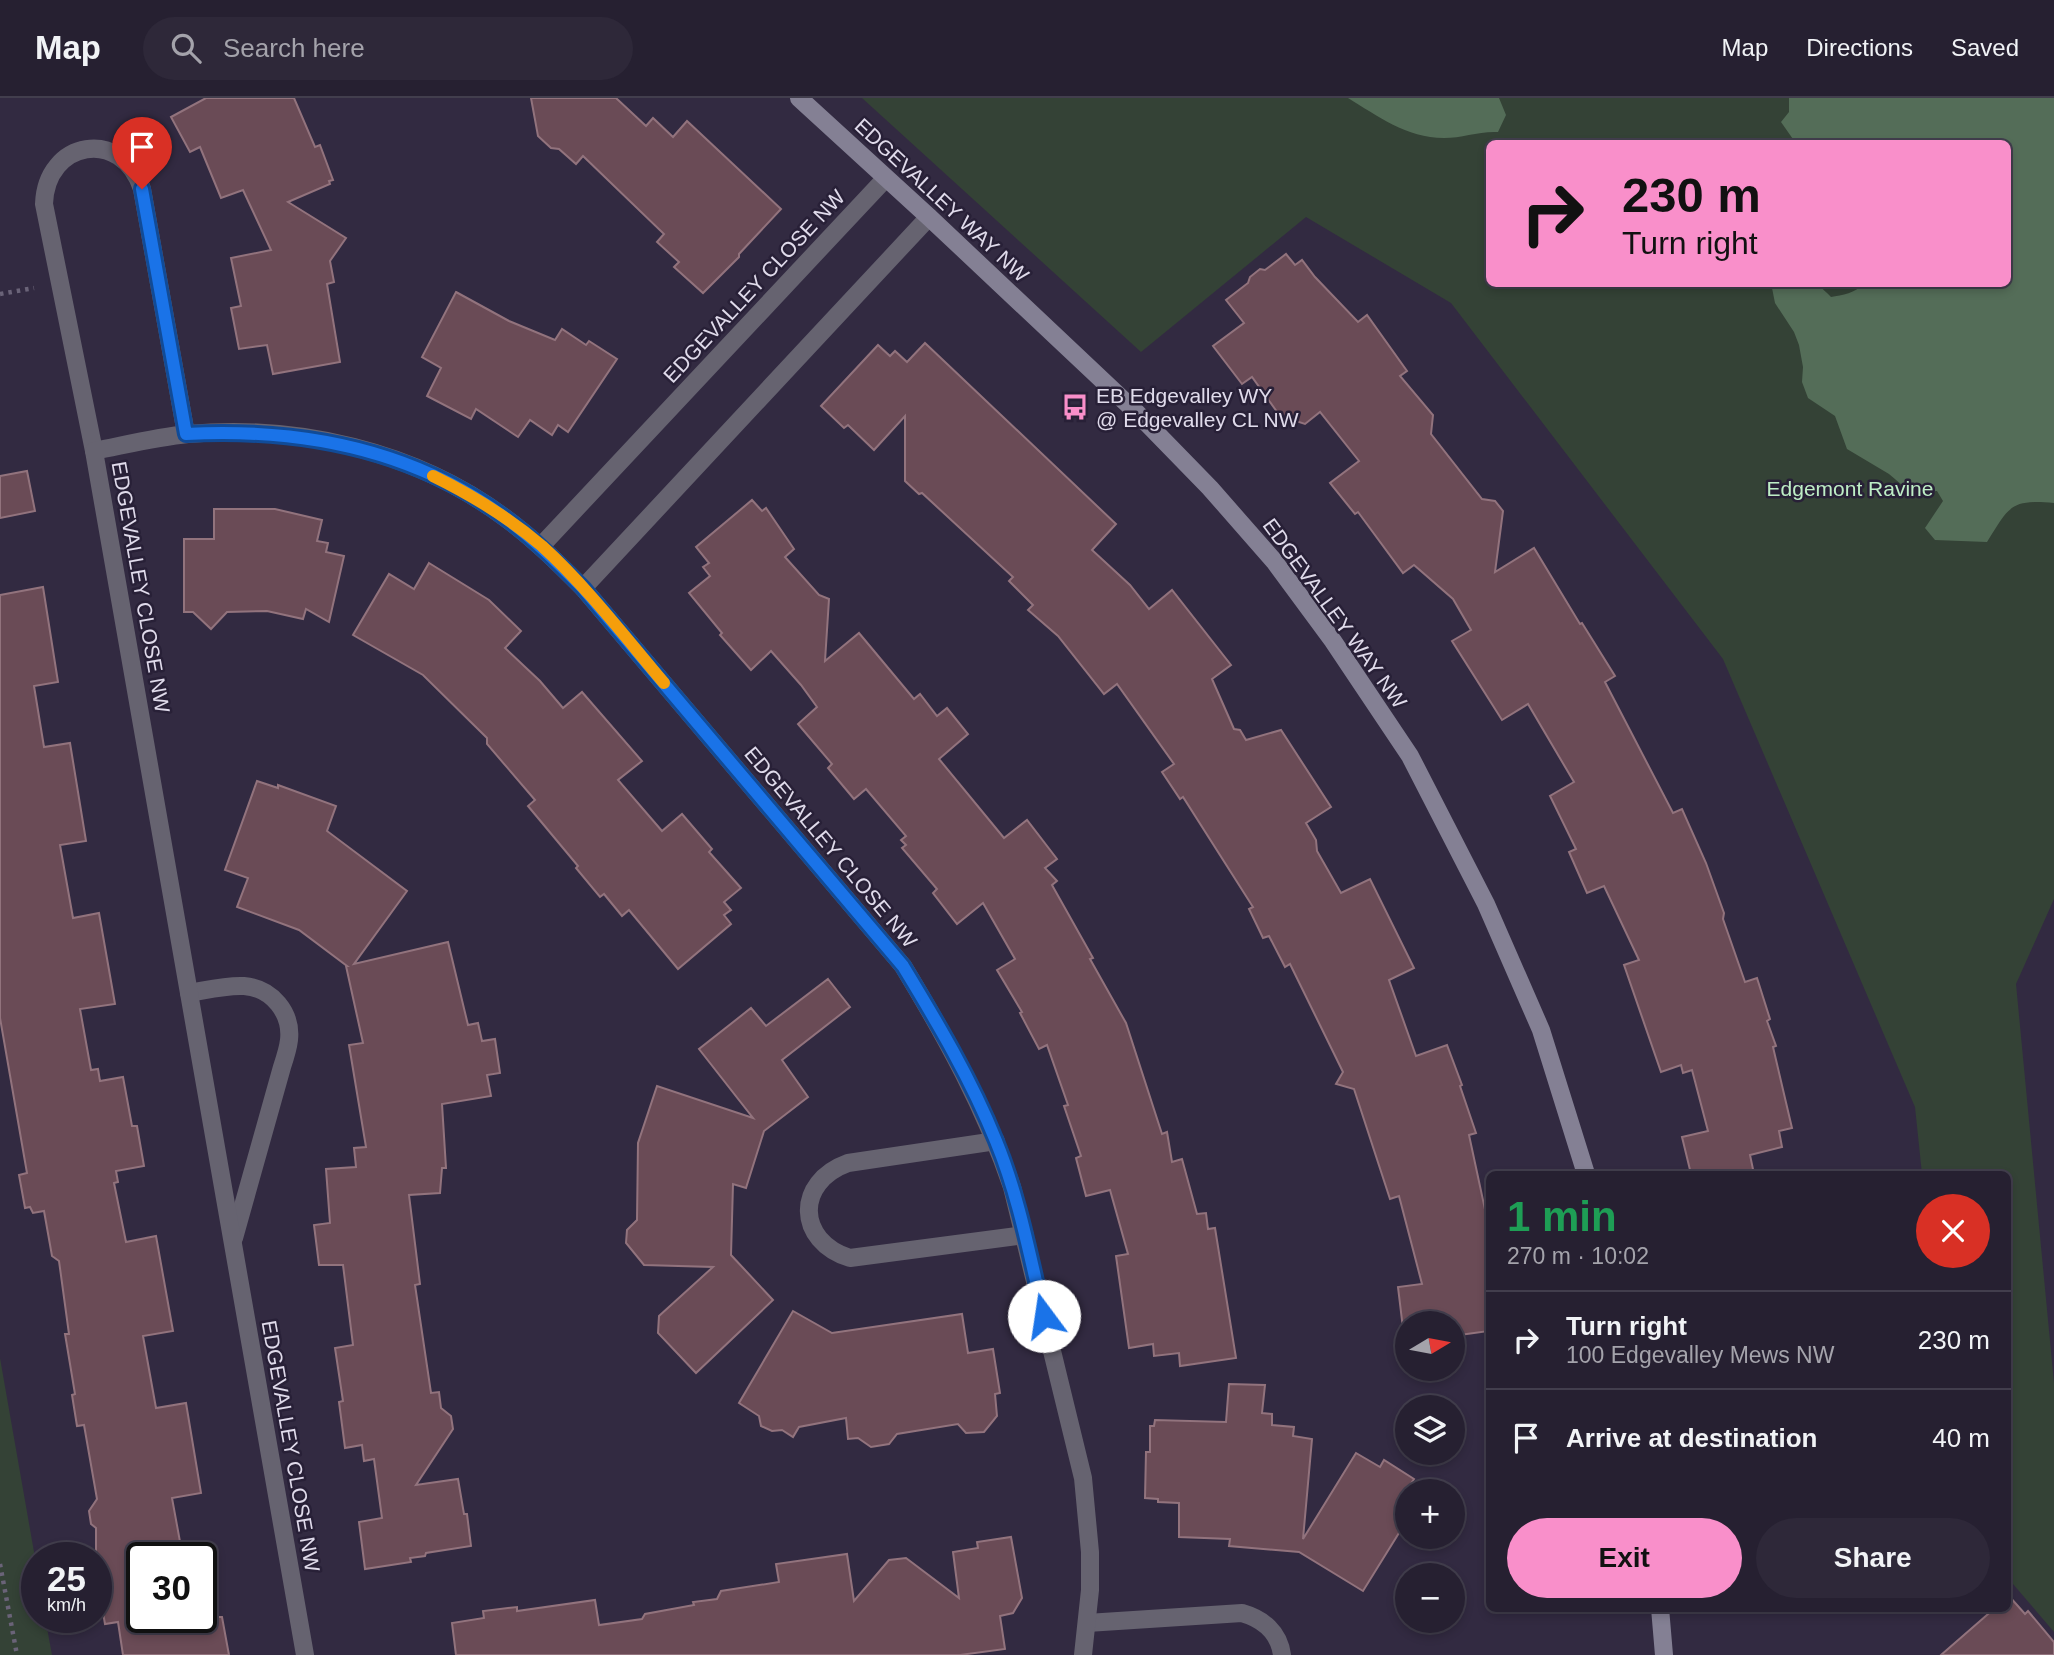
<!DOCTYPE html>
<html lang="en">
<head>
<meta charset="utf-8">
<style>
	:root { --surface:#262031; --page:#2e2839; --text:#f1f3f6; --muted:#a4a3ab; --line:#423e4d; --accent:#f98fca }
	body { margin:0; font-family:Helvetica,sans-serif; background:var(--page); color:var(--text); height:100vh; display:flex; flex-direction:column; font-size:26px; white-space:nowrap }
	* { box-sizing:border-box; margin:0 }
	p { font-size:23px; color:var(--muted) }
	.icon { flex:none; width:38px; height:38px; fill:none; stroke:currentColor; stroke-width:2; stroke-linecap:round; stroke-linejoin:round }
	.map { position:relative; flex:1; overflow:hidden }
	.sheet { position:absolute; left:1486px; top:1073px; width:525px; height:441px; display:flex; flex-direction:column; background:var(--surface); border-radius:10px; box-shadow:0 4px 10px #0003,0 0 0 2px var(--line) }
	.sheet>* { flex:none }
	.banner { position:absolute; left:1486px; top:42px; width:525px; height:147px; border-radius:10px; box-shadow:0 4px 10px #0003,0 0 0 2px var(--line); background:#f98fca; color:#111; overflow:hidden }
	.needle { width:46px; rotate:80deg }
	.controls { position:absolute; left:1395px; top:1213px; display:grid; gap:14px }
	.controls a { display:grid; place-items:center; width:70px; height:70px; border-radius:50%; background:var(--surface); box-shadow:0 4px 10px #0003,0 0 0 2px var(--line); font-size:35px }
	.speed { position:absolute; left:21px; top:1444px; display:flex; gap:14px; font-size:35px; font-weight:700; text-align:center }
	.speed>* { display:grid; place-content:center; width:91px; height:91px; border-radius:50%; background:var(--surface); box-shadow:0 4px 10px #0003,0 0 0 2px var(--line); line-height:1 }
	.speed small { font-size:18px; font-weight:400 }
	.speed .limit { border:4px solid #111; border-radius:10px; background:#fff; color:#111 }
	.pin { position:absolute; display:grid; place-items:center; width:60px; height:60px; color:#fff; margin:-72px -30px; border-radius:50% 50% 50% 0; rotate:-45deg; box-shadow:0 0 7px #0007 }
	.pin .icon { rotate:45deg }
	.me { position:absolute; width:77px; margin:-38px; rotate:346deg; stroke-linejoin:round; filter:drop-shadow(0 0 5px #0008) }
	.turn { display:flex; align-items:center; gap:24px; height:147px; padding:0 21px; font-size:32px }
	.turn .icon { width:91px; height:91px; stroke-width:2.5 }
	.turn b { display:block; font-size:49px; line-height:60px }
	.round { display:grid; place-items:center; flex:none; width:74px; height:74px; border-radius:37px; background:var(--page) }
	.summary { display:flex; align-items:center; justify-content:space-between; height:119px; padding:0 21px }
	h1 { font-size:42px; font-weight:600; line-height:52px; color:#1e9e55 }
	.action { display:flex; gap:14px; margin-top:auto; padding:14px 21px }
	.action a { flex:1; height:80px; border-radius:42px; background:var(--accent); color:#111; font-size:28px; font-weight:600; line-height:80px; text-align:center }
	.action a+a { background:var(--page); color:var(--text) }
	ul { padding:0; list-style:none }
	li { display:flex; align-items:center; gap:21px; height:98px; padding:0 21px; border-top:2px solid var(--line) }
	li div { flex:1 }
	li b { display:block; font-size:26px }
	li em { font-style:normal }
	header { display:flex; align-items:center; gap:42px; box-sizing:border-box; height:98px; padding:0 35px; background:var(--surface); border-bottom:2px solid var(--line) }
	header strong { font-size:33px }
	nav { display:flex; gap:38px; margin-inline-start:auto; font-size:24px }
	.search { width:490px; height:63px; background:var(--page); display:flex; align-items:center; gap:18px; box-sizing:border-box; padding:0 24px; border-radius:38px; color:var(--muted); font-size:26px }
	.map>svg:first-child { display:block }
</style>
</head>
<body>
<header>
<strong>Map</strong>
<div class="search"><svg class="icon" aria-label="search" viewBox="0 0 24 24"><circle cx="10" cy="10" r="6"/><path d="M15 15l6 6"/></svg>Search here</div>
<nav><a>Map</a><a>Directions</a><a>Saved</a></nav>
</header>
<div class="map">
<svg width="2054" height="1557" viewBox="0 0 2054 1557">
	<rect width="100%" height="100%" fill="#322a41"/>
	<g fill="#344236" fill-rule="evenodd">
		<path d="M862,0H2054V801L2016,886L2054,1285V1534L2007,1479V1076H1922L1915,1009L1723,561L1451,205L1306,119L1141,254ZM1489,46H2007V186H1489Z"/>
		<path d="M0,1260L37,1471V1519H45L52,1557H0Z"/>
	</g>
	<g fill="#546d58">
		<path d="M1348,0H1499L1506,17L1498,34C1479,33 1462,40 1444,40C1406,40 1378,18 1348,0Z"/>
		<path d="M1789,0H2054V405C2010,401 2009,409 1987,444L1935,442L1925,430L1943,403L1937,393L1924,394L1902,387L1889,376L1847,351L1835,318L1808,300L1802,284L1803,269L1799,247L1794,234L1775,205L1772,190C1780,183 1808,182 1818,187C1822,190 1827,195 1831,199C1842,197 1856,195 1863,186H2007V46L1800,45L1795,44L1781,24L1789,14Z"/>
	</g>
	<g fill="#6a4b56" stroke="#92737d" stroke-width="2">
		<path d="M206,0H294L315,49L320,47L333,82L329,83L330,86L288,104L346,140L330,163L334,184L327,186L340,264L273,276L267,247L239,251L231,210L241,208L231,160L271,152L243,92L221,100L200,49L190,54L171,19Z"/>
		<path d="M531,0H616L646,28L653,20L673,39L687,23L781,111L739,156V159L703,195L674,169L679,164L657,144L664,136L583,58L576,66L559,51L551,50L538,38Z"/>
		<path d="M1286,156L1295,167L1302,162L1315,179L1358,224L1367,217L1407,273L1400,278L1433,317L1431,336L1482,401L1495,403L1503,413L1495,474L1534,450L1580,526L1582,525L1615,578L1605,584L1673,715L1682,711L1706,765L1724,815L1723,821L1745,884L1757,880L1770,921L1767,923L1776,948L1773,949L1792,1030L1779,1033L1782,1049L1750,1057L1754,1076H1691L1682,1039L1708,1033L1692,972L1683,975L1681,967L1661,974L1624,867L1639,862L1604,788L1587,795L1569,754L1576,751L1550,698L1574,684L1528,606L1502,622L1452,543L1471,532L1453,501L1414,467L1403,475L1358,414L1355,416L1330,385L1359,363L1320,314L1305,326L1280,318L1252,279L1242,286L1213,248L1244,225L1226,202L1248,185L1250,179L1260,171L1265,172Z"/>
		<path d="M456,194L509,223L555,242L562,231L586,247L589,243L617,261L568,334L558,327L552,337L530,322L518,339L476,311L471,321L427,298L441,270L422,259Z"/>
		<path d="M925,245L1116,426L1092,452L1130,487L1149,511L1172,492L1231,567L1212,581L1234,631L1240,632L1246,642L1281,632L1331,709L1306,725L1316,742L1317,753L1341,795L1370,781L1414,870L1389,882L1416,958L1447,947L1462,987L1460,988L1476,1035L1469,1037L1489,1130V1233L1452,1238V1225H1407V1238L1404,1239L1398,1189L1422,1186L1399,1098L1390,1101L1354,991L1336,986L1343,974L1290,866L1285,869L1269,838L1263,840L1249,811L1253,809L1183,699L1180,701L1162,674L1174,666L1117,586L1104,596L1058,538L1028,512L1033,507L1009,483L1013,479L922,395L919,396L905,383V318L874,352L848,327L844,330L821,308L878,247L890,258L895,253L907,264Z"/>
		<path d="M27,373L35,413L0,420V378Z"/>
		<path d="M752,402L762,413L766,410L794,451L785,459L819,497L829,501L825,563L859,535L914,601L920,596L937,618L947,610L968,636L939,661L1004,740L1027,722L1057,761L1045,770L1057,783L1052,787L1093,860L1090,861L1126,925L1162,1036L1167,1034L1172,1064L1182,1061L1197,1116L1206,1115L1208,1131L1215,1130L1236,1260L1180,1268L1179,1255L1154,1258L1153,1246L1129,1250L1116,1158L1128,1156L1110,1092L1086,1098L1076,1060L1081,1058L1064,1008L1068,1007L1047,947L1039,951L1020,915L1022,914L997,872L1015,861L983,805L957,826L933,795L937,791L902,750L906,747L901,742L906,738L866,691L854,701L828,670L832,666L798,626L817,609L801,587L771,553L751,572L720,537L722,535L689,495L710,478L703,469L709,465L696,449Z"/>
		<path d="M214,411H275L322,422L317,443L328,445L326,454L344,458L329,524L306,511L303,521L267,513L227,514L211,531L193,514H184V441H214Z"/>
		<path d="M429,465L489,502L521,533L505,550L540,583L563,610L582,594L642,663L618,682L662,733L682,716L712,751L709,754L741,790L724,804L731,812L724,817L731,826L678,871L629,812L622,818L604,796L600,799L576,770L578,768L528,708L535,702L487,646V640L423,577L353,537L389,476L414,491Z"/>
		<path d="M43,489L58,584L34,588L44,649L70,645L86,743L60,747L73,820L99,815L115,906L80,911L91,972L98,971L100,983L123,979L132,1028H137L144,1068L116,1073L118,1084L114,1085L126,1144L156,1138L173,1233L143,1238L156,1310L186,1305L201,1395L172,1400L183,1460H142V1519H222L229,1557H123L118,1524L105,1526L96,1474V1430L91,1426L89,1413L97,1401L84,1327L77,1328L72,1297L75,1296L65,1236H69L59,1163L52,1158L44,1113L33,1115L30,1109L25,1110L19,1077L27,1075L0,920V497Z"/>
		<path d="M257,683L278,690V687L336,708L327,733L407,793L354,866L448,844L468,927L478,925L482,943L495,941L500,975L487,977L491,998L442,1006L446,1070H442L440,1095L409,1097L420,1186L415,1187L431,1295L439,1294L441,1310L451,1318L453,1331L416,1387L458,1381L464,1416H467L471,1448L426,1455L425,1458L410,1460L411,1464L365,1471L359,1424L382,1420L374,1361L364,1363L362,1347L345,1350L339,1304L343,1303L335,1250L353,1247L343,1167H319L314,1127L330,1125L326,1071L356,1069L354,1050L366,1049L349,947L363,945L346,868H347L299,832L237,809L248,780L225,772Z"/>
		<path d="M828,881L850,909L782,962L808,999L764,1033L746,1090L733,1086L731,1157L773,1202L696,1275L658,1235L659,1218L713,1169L644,1167L626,1145L627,1132L637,1122L638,1045L657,988L753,1020L699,951L751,910L766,928Z"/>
		<path d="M793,1213L832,1235L962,1216L968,1255L993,1251L1000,1295L995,1296L997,1318L984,1334L966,1335L958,1326L897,1336L889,1346L871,1349L858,1340L848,1341L846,1320L799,1329L793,1339L782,1332L772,1333L761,1328L759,1318L739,1305Z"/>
		<path d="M1229,1286L1265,1287L1262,1315L1272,1316V1327L1294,1329L1293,1338L1312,1341L1303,1441L1356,1355L1380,1369L1384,1362L1414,1381L1407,1392V1422L1363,1493L1299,1454L1229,1448L1230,1441L1179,1439V1405L1158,1404V1401L1145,1400L1146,1354H1150V1328H1154L1155,1322L1226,1324Z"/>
		<path d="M1011,1439L1022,1500L1013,1515L1000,1518L1005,1551L960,1557H456L452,1525L484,1520L483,1513L517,1509V1513L595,1502L599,1527L642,1521L645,1516L694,1507L693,1504L717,1501L721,1493L779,1484L776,1466L847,1456L854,1503L889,1462L906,1460L959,1500L953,1454L978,1450L977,1444Z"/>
		<path d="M2009,1498L2025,1516L2028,1513L2054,1544V1557H1941L1995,1510H2007Z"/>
	</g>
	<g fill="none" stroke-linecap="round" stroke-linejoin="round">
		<g stroke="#6a6378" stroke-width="4.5" stroke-dasharray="3.5 5" stroke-linecap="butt">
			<path d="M0,196L34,190"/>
			<path d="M0,1466L17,1557"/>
		</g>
		<g stroke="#666370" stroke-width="18">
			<path d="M94,353L44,106C46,42 122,29 142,91L186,336"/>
			<path d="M541,448L885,81"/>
			<path d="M583,490L929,119"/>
			<path d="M189,895C207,892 226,887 244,888C272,890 292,915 289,942C288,951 285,960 282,969L234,1140"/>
			<path d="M996,1043L848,1065C795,1084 796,1143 850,1160L1025,1137"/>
			<path d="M1087,1525L1242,1515C1263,1521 1279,1534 1282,1557"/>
			<path d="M305,1557L94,353C125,347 157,339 188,336C298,326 415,353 504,419C533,440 558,465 583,490L903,868C946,939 985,1010 1012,1089L1083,1380L1090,1454V1492L1083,1557"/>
		</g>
		<g stroke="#848094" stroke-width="18">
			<path d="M799,0L929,119L1135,313L1210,390L1274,463L1333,543L1410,658L1486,806L1541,932L1586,1076"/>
			<path d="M1660,1510L1664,1557"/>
		</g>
	</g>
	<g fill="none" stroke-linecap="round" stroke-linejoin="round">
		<g stroke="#114b97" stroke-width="18">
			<path id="route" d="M142,91L186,336C300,330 410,350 504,419C533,440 558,465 583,490L903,868C937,924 971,981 996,1043C1019,1099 1030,1159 1044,1218"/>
		</g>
		<use href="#route" stroke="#1a73e8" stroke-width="12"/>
		<path stroke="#f59e0b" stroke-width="12" d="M433,378C472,397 509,420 542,448C587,489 625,539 664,585"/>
	</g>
	<defs>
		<g id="bus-bare" transform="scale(2.1)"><path d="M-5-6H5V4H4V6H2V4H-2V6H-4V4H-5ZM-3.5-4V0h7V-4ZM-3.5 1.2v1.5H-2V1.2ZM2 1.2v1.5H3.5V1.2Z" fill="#f98fca" stroke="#282037" stroke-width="2.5" paint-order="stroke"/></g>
	</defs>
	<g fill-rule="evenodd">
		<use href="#bus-bare" x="1075" y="309"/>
	</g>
	<g text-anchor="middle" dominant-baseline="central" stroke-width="5" stroke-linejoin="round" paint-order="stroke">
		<g font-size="21" fill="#e0dbeb" stroke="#282037">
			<text transform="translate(942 102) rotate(43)">EDGEVALLEY WAY NW</text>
			<text transform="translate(754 188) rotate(-47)">EDGEVALLEY CLOSE NW</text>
			<text transform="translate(141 489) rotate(80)">EDGEVALLEY CLOSE NW</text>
			<text transform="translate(1335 515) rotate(54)">EDGEVALLEY WAY NW</text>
			<text transform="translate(831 749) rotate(50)">EDGEVALLEY CLOSE NW</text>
			<text transform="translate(291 1348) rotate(80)">EDGEVALLEY CLOSE NW</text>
		</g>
		<g font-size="21" fill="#e0dbeb" stroke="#282037" text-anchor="start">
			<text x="1096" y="297">EB Edgevalley WY<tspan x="1096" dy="24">@ Edgevalley CL NW</tspan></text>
		</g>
		<g font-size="21" fill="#beeec6" stroke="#282037">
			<text x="1850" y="390">Edgemont Ravine</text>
		</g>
	</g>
</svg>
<div class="controls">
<a><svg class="needle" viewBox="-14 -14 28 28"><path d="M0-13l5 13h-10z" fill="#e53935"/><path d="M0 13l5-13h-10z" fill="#a4a3ab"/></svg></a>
<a><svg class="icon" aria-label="layers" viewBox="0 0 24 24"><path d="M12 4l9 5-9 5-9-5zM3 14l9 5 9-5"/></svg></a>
<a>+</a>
<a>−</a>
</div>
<div class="speed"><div>25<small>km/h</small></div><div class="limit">30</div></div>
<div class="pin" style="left:142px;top:91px;background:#d93025"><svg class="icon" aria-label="arrive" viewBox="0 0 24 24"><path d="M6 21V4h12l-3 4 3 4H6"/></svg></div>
<svg class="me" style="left:1044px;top:1218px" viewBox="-20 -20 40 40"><circle r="19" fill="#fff"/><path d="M0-13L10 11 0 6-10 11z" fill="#1a73e8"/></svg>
<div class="banner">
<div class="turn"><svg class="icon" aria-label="right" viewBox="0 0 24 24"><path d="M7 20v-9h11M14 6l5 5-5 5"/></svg><div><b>230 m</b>Turn right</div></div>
</div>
<section class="sheet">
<div class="summary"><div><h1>1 min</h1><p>270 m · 10:02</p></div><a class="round" style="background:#d93025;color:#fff"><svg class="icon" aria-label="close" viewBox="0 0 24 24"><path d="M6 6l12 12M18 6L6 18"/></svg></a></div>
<ul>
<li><svg class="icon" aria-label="right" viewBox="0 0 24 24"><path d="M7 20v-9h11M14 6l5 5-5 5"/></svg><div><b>Turn right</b><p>100 Edgevalley Mews NW</p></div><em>230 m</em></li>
<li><svg class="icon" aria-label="arrive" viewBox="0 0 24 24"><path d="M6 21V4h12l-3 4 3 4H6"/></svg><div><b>Arrive at destination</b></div><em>40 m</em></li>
</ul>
<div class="action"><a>Exit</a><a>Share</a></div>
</section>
</div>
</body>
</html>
